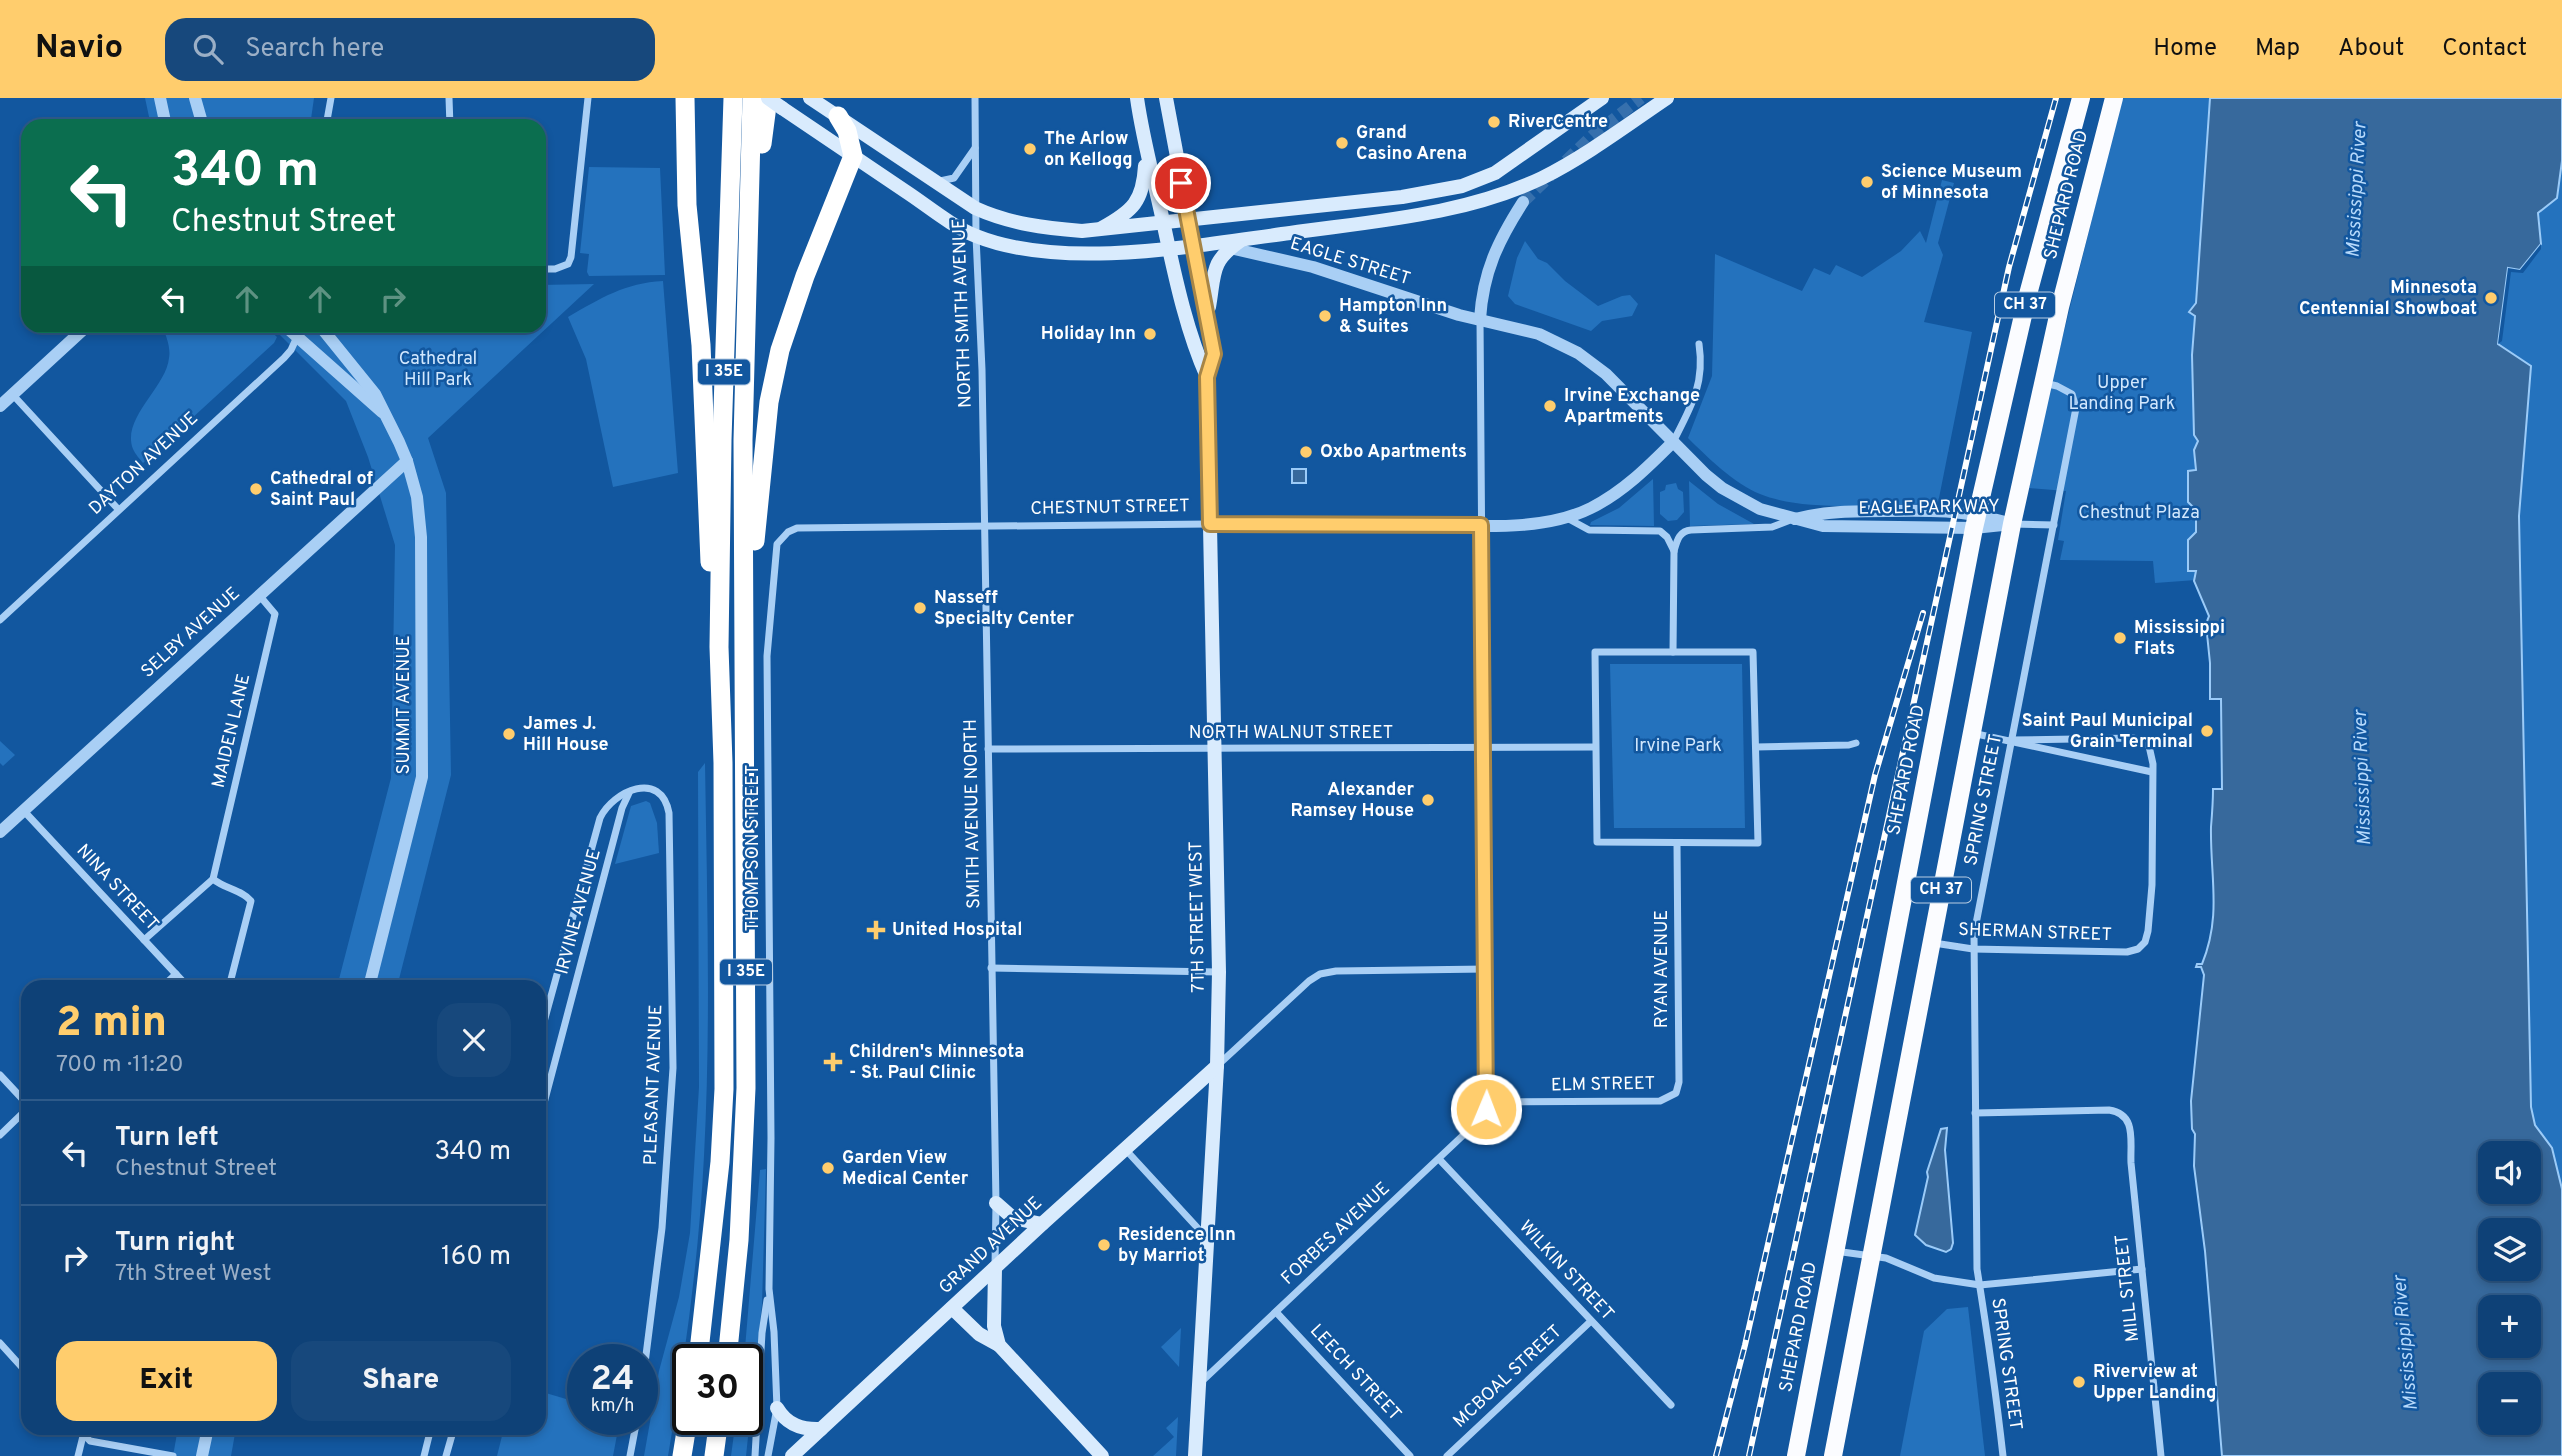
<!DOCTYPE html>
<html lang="en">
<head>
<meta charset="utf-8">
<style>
	:root { --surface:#0e4177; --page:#17487c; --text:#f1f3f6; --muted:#9bafc6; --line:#2e5a89; --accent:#ffcd6d }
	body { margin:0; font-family:Overpass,sans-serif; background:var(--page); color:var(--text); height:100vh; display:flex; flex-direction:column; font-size:26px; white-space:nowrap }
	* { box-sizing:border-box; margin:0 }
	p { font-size:23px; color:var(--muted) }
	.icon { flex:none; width:38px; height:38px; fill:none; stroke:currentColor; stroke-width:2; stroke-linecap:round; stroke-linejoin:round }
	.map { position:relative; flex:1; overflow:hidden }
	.side { position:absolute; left:21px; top:882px; width:525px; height:455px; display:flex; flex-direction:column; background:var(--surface); border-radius:21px; box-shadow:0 4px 10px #0003,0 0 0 2px var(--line) }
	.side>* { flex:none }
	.banner { position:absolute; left:21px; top:21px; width:525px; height:214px; border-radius:21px; box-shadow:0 4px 10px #0003,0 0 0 2px var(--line); background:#0b6e4f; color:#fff; overflow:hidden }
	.controls { position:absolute; left:2478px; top:1043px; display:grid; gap:14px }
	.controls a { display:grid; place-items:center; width:63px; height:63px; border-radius:14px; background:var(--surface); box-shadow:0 4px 10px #0003,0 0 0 2px var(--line); font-size:35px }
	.speed { position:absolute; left:567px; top:1246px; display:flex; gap:14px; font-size:35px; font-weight:700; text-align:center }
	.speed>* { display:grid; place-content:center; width:91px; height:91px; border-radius:50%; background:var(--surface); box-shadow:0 4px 10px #0003,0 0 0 2px var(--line); line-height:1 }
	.speed small { font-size:18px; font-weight:400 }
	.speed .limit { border:4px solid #111; border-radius:10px; background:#fff; color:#111 }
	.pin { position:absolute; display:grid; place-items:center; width:60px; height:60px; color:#fff; margin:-30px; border:4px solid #fff; border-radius:50%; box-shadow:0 2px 7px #0007 }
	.me { position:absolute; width:77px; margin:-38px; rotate:1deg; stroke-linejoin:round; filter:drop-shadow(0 0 5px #0008) }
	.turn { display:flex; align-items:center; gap:24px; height:147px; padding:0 35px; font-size:32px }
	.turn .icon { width:91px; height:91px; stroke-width:2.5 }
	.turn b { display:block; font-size:49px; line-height:60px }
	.lanes { display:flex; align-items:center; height:66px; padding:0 35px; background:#0003; justify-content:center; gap:35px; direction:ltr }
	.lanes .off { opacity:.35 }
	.round { display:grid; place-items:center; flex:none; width:74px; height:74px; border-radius:21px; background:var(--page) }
	.summary { display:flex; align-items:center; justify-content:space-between; height:119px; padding:0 35px }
	h1 { font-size:42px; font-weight:800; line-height:52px; color:var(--accent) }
	.button { display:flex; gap:14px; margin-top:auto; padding:14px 35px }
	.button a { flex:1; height:80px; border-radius:21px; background:var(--accent); color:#111; font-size:28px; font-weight:800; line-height:80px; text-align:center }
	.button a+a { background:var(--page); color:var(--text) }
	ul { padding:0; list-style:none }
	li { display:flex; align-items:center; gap:21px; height:105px; padding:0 35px; border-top:2px solid var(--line) }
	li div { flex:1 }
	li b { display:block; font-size:26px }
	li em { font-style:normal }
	header { display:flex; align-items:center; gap:42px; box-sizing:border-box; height:98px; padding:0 35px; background:var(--accent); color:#111 }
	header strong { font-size:33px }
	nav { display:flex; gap:38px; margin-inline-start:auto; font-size:24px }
	.search { width:490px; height:63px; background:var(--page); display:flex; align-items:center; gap:18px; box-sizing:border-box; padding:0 24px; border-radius:21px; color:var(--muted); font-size:26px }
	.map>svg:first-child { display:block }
</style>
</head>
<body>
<header>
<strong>Navio</strong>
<div class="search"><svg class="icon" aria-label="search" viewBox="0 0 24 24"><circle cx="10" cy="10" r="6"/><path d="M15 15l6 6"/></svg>Search here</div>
<nav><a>Home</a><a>Map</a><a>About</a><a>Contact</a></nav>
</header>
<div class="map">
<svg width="2562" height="1358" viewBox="0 0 2562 1358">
	<rect width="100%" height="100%" fill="#12579f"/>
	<g fill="#2472bd">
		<path d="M145,0H314L310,28H151Z"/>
		<path d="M2122,0H2210L2196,205L2192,212L2195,218L2192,257L2194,337L2198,342L2194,352L2196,373H2188V404L2196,412V434L2188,442V473H2196V482L2155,485L2153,463L2060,462L2064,443L2058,442L2066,393L2029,390L2047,302Z"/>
		<path d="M2562,63V1091L2552,1050L2535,1027L2531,1009L2519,418L2531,269L2498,246L2508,170L2538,115L2557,100Z"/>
		<path d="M589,69L660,70L665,177L589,178L587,174L589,156L580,155Z"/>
		<path d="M1942,82L1954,85L1938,145L1943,157L1924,224L1972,234L1938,405C1888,406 1806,415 1760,396C1735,386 1707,359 1688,340L1712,278L1715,156L1802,193L1814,170L1830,177L1836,167L1862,179L1901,153L1920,133L1926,145Z"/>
		<path d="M1525,143L1538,161L1547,165L1565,183L1598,208L1622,198L1630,197L1638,206L1632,218L1602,223L1591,233L1515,206L1508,198L1517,160Z"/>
		<path d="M663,183L678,375L613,389L586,261L568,219C601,200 625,185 663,183Z"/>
		<path d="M594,186L428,340L446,395L451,677L397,889H337L391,680L395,447L368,359L346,303L271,228H539V187Z"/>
		<path d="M162,228H265L277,239L274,245L143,365C140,361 135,356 133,351C121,320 166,290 169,260C171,250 166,237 162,228Z"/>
		<path d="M1653,381L1654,428L1590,427L1591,424L1619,410Z"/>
		<path d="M1689,383L1718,406L1754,426L1690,428Z"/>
		<path d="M1676,385L1678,391L1683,394L1684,414L1677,422L1668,423L1660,416V394L1665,392L1666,387Z"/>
		<path d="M1610,566H1742L1745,730H1614Z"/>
		<path d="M0,643L15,657L3,668L0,665Z"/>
		<path d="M705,665C707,796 711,927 704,1058C699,1158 685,1259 668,1358H644L659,1273L679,1199L690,1135L699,989L698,674Z"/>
		<path d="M646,703L650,705L657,725L659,755L615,766L631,708Z"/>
		<path d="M766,1071L762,1206L746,1358H731L736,1321H747V1262H744L760,1072Z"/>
		<path d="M1968,1209L1985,1358H1900L1924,1233L1947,1211Z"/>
		<path d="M1181,1230L1179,1269L1161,1249Z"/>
		<path d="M539,1293L583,1306V1321H620L613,1358H497L504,1330H539Z"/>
		<path d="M1178,1319L1176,1358H1153L1174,1339L1166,1330Z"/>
		<path d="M178,1330H236L231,1358H173Z"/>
	</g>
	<g fill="#37699c" stroke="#9bcbf8" stroke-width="2" fill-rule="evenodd">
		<path d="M2210,0H2562V63L2557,100L2538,115L2541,146L2520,172L2508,170L2498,246L2531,268L2519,418L2531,1009L2535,1027L2552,1050L2562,1091V1358H2222L2205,1153L2194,1068L2195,1036L2192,1031L2191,1003L2204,877L2201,869H2196L2197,866H2202C2222,817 2210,779 2211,729C2212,717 2213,704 2213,691H2222L2221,601H2210V565L2206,526L2209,518L2194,483L2196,473H2188V442L2196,434V412L2188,404V373L2196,372L2194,352L2198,343L2194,337L2192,257L2195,218L2189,214L2196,205ZM2490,1055H2529V1094H2490ZM2490,1132H2529V1171H2490ZM2490,1209H2529V1248H2490ZM2490,1286H2529V1325H2490Z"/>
		<rect x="1292" y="371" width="14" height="14"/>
		<path d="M1947,1030L1945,1052L1953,1145L1951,1151L1946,1154L1926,1147L1915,1137L1928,1079L1927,1074L1941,1031Z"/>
	</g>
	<path fill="#12579f" d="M2541,146V151L2523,175L2511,174L2502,243L2498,246L2508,170L2520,172Z"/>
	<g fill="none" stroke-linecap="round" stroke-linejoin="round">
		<g stroke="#3670ad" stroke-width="12" stroke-dasharray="12 6" stroke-linecap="butt">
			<path d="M1566,63L1592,38L1641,0"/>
			<path d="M1523,104L1550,78"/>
		</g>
		<g stroke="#a9cff5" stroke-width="7">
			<path d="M449,0L450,28"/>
			<path d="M975,0L976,138L982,272L996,1105L995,1168"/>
			<path d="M326,28L331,0"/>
			<path d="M940,83L954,80L975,50"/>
			<path d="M539,171H555L568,166L571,159L588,0"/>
			<path d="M13,297L118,411"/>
			<path d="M1673,344C1691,309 1705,286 1699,246"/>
			<path d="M1567,420L1589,432L1660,433L1667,439L1674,453"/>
			<path d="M2012,426L2054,427"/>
			<path d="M0,522L284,260L291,252L302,228"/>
			<path d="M1595,554H1753L1758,745L1597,744Z"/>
			<path d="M1673,554L1674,453C1677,443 1679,433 1691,432L1772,429L1793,421"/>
			<path d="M1972,635L2152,674"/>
			<path d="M1756,649L1849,647L1856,645"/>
			<path d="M988,651L1595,649"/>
			<path d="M23,712L188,889"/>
			<path d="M213,781C225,791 242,792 251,803L229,889"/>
			<path d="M144,842L213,781L275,516L259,497"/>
			<path d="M1934,845L1973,851L2127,854L2138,851L2145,844L2148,833L2152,787L2153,666L2149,648L2134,640L2011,642"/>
			<path d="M991,870L1219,874"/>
			<path d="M162,889L176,876"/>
			<path d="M539,942L600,720C613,693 661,671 669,715L673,970L662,1130L642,1289"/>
			<path d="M1218,967L1309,883L1320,876L1336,873L1486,871"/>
			<path d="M0,977L28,1007"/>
			<path d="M1487,1004L1660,1003L1676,995L1679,984L1677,746"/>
			<path d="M1975,1015L2109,1012C2137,1016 2130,1043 2131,1065L2161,1358"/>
			<path d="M539,1024L622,710L629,695"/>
			<path d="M0,1037L28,1010"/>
			<path d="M1125,1051L1205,1138"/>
			<path d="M1439,1061L1671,1307"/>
			<path d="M1835,1153L1886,1160L1934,1180L1980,1187L2142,1171"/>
			<path d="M1276,1214L1410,1358"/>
			<path d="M0,1245L28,1276"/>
			<path d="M1199,1286L1474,1027L1486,1011L1480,221"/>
			<path d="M78,1330L90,1343L173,1358"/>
			<path d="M78,1358L85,1330"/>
			<path d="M424,1358L431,1330"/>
			<path d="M446,1358L454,1330"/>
			<path d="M630,1358L637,1321"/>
			<path d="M755,1358L762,1235L767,1202"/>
			<path d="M768,1358L777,1310L774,1234L769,1191L771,1040L767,558L777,446L788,434L797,430L1210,426"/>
			<path d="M1447,1358L1591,1223"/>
			<path d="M2003,1358C1996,1295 1987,1233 1977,1171L1974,836L2076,310L2072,296L2057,288L2044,285"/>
		</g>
		<g stroke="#a9cff5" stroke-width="12">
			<path d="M160,0L166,28"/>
			<path d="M195,0L203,28"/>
			<path d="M1226,149L1313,169L1459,217L1539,236L1578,255L1606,276L1706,377L1722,390L1760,411L1823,428L1974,430L2012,426"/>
			<path d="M1480,221C1483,174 1498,143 1523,104"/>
			<path d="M285,228L382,314"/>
			<path d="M320,228L375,296L399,344L407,363L417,399L421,439L422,679L369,889"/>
			<path d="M0,308L87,228"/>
			<path d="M1795,421C1826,413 1855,413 1887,413C1928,412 1965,412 2005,424"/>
			<path d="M1210,426C1279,426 1349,426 1418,427C1472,427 1541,435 1591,410C1623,394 1648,369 1673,344"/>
			<path d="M0,734L407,363"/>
			<path d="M202,1358L208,1330"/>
		</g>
		<g stroke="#d9ebfd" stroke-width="14">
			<path d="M810,0L975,110C1010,126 1045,130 1082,133L1402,99L1462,88L1495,75L1602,0"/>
			<path d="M1137,0C1143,43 1155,85 1164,128C1175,178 1186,232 1207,279"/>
			<path d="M1166,0L1214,256L1207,279L1219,874L1217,968L1195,1358"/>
			<path d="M782,10C823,38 864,65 905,93C928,108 951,128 976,138C1063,173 1199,147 1290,135C1375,123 1464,117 1542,80C1586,58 1627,27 1667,0"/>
			<path d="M1102,130C1133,113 1143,103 1145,68"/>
			<path d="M1209,209C1215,175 1210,164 1240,143"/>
			<path d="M996,1105L1013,1120L1042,1126"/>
			<path d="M995,1170L994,1228L999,1247L1102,1358"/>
			<path d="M952,1210L979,1236L999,1247"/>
			<path d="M777,1310C787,1327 802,1332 821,1331"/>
			<path d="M792,1358L1042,1126L1217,968"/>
		</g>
		<g stroke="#fbfcff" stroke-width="18">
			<path d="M1796,1358L1974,430L2027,200L2081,0"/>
			<path d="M1833,1358L2012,426L2060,209L2114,0"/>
		</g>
		<g stroke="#fff" stroke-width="19">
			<path d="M685,0L687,107L701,247L710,464"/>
			<path d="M762,46L768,0"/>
			<path d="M755,443L769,304L780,252L805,178L853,58L847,33L838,18"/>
			<path d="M698,1262L720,1064L724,991L723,665L719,549L722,342L733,0"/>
			<path d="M727,1262L739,1142L746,990L743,342L752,0"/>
			<path d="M682,1358L688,1321"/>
			<path d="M714,1358L719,1321"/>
		</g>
		<g stroke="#fff" stroke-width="6">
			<g id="rail">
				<path d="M1716,1358L1745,1247L1875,677L1923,515"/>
				<path d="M1749,1358L2009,169L2056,0"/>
			</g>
		</g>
		<use href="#rail" stroke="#12579f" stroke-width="3.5" stroke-dasharray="10" stroke-linecap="butt"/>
		<path stroke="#d9ebfd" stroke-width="14" d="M768,0L782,10"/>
	</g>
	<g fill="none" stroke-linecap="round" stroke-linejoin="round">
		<g stroke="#a68547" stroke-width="18">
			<path id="route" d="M1181,85L1214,256L1207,279L1210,426L1481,427L1486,1011"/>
		</g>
		<use href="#route" stroke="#ffcd6d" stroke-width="12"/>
	</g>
	<g fill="#ffcd6d" stroke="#12579f" stroke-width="2.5">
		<circle cx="1494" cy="24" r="7"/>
		<circle cx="1342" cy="45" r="7"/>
		<circle cx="1030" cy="51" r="7"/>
		<circle cx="1867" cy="84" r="7"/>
		<circle cx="2491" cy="200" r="7"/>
		<circle cx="1325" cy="218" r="7"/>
		<circle cx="1150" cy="236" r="7"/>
		<circle cx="1550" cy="308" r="7"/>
		<circle cx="1306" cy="354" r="7"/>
		<circle cx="256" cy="391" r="7"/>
		<circle cx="920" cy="510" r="7"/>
		<circle cx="2120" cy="540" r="7"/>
		<circle cx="2207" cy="633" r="7"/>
		<circle cx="509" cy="636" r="7"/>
		<circle cx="1428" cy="702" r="7"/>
		<path d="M872.5 821.5h7v7h7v7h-7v7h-7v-7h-7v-7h7z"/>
		<path d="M829.5 953.5h7v7h7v7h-7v7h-7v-7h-7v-7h7z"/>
		<circle cx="828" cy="1070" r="7"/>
		<circle cx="1104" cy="1147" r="7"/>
		<circle cx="2079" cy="1284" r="7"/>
	</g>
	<g text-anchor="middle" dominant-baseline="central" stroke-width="5" stroke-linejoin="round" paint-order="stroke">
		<g fill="#12579f" stroke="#b8cde2" stroke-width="2">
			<rect x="1995" y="194.5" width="60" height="25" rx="5"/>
			<rect x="698" y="261.5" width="52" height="25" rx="5"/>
			<rect x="1911" y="779.5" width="60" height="25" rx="5"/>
			<rect x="720" y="861.5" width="52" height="25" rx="5"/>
		</g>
		<g font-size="16" font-weight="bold" fill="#fff">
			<text x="2025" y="207">CH 37</text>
			<text x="724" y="274">I 35E</text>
			<text x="1941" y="792">CH 37</text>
			<text x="746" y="874">I 35E</text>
		</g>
		<g font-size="18" font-weight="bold" fill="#fff" stroke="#12579f" text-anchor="start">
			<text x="1508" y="24">RiverCentre</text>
			<text x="1356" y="35">Grand<tspan x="1356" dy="21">Casino Arena</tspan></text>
			<text x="1044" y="41">The Arlow<tspan x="1044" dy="21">on Kellogg</tspan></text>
			<text x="1881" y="74">Science Museum<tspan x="1881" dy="21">of Minnesota</tspan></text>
			<text x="2477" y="190" text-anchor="end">Minnesota<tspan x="2477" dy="21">Centennial Showboat</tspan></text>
			<text x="1339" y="208">Hampton Inn<tspan x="1339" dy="21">&amp; Suites</tspan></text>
			<text x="1136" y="236" text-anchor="end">Holiday Inn</text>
			<text x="1564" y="298">Irvine Exchange<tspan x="1564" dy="21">Apartments</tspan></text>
			<text x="1320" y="354">Oxbo Apartments</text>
			<text x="270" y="381">Cathedral of<tspan x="270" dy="21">Saint Paul</tspan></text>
			<text x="934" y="500">Nasseff<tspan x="934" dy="21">Specialty Center</tspan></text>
			<text x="2134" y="530">Mississippi<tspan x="2134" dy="21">Flats</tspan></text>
			<text x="2193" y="623" text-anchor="end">Saint Paul Municipal<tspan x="2193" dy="21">Grain Terminal</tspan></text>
			<text x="523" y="626">James J.<tspan x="523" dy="21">Hill House</tspan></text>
			<text x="1414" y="692" text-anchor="end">Alexander<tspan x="1414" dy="21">Ramsey House</tspan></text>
			<text x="892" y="832">United Hospital</text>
			<text x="849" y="954">Children's Minnesota<tspan x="849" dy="21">- St. Paul Clinic</tspan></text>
			<text x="842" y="1060">Garden View<tspan x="842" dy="21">Medical Center</tspan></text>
			<text x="1118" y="1137">Residence Inn<tspan x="1118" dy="21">by Marriot</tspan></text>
			<text x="2093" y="1274">Riverview at<tspan x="2093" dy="21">Upper Landing</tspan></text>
		</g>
		<g font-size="18" fill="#fff" stroke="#12579f">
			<text transform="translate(2067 97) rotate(-76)">SHEPARD ROAD</text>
			<text transform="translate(1350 164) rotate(17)">EAGLE STREET</text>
			<text transform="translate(963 215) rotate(-92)">NORTH SMITH AVENUE</text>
			<text transform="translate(144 366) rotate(-43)">DAYTON AVENUE</text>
			<text transform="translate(1110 410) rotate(-1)">CHESTNUT STREET</text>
			<text transform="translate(1929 410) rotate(-1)">EAGLE PARKWAY</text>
			<text transform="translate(191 535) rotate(-42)">SELBY AVENUE</text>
			<text transform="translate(404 607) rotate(-90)">SUMMIT AVENUE</text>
			<text transform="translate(232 633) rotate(-77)">MAIDEN LANE</text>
			<text x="1291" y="635">NORTH WALNUT STREET</text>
			<text transform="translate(1907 672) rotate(-79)">SHEPARD ROAD</text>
			<text transform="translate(1984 702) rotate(-79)">SPRING STREET</text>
			<text transform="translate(973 716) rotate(-91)">SMITH AVENUE NORTH</text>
			<text transform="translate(753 750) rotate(-90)">THOMPSON STREET</text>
			<text transform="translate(117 790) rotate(47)">NINA STREET</text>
			<text transform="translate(579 814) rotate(-75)">IRVINE AVENUE</text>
			<text transform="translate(1198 819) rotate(-91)">7TH STREET WEST</text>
			<text transform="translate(2035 835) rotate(2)">SHERMAN STREET</text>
			<text transform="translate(1662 871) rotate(-90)">RYAN AVENUE</text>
			<text transform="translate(654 987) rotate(-88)">PLEASANT AVENUE</text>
			<text transform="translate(1603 987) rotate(-1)">ELM STREET</text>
			<text transform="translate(1336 1136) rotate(-43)">FORBES AVENUE</text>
			<text transform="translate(991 1148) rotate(-43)">GRAND AVENUE</text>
			<text transform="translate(1566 1173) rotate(47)">WILKIN STREET</text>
			<text transform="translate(2128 1190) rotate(-96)">MILL STREET</text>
			<text transform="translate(1799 1229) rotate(-79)">SHEPARD ROAD</text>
			<text transform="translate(2006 1266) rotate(82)">SPRING STREET</text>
			<text transform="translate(1355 1275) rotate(47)">LEECH STREET</text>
			<text transform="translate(1508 1279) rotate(-43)">MCBOAL STREET</text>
		</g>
		<g font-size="18" fill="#d2e8fe" stroke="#12579f">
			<text x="438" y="261">Cathedral<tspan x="438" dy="21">Hill Park</tspan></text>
			<text x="2122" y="285">Upper<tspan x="2122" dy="21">Landing Park</tspan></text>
			<text x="2139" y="415">Chestnut Plaza</text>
			<text x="1678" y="648">Irvine Park</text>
		</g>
		<g font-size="19" font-style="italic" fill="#b6d9fb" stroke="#12579f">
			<text transform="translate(2357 92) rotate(-87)">Mississippi River</text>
			<text transform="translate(2363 680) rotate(-92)">Mississippi River</text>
			<text transform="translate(2406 1245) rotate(-95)">Mississippi River</text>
		</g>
	</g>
</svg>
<div class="controls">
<a><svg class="icon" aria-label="sound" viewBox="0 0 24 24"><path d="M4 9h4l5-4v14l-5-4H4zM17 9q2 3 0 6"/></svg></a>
<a><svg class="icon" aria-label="layers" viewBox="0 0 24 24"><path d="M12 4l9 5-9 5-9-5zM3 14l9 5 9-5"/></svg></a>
<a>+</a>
<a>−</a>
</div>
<div class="speed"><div>24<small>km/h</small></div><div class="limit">30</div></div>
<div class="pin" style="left:1181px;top:85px;background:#d93025"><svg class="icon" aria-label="arrive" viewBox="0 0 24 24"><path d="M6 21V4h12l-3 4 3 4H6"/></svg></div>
<svg class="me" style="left:1486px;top:1011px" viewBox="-20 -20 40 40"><circle r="17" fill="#ffcd6d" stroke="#fff" stroke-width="3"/><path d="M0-11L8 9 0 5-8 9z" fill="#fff"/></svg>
<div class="banner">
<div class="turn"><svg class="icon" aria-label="left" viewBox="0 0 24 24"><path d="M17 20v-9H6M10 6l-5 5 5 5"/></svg><div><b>340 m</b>Chestnut Street</div></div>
<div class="lanes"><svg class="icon" aria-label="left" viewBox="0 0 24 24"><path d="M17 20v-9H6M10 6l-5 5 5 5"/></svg><svg class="icon off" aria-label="ahead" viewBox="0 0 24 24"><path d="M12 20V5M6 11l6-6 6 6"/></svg><svg class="icon off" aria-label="ahead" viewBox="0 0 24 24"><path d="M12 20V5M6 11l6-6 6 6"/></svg><svg class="icon off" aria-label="right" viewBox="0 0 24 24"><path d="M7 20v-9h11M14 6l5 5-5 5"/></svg></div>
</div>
<section class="side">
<div class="summary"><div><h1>2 min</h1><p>700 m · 11:20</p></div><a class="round"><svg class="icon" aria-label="close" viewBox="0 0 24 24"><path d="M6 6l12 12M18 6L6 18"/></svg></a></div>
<ul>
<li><svg class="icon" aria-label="left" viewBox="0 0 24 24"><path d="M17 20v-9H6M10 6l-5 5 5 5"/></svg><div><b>Turn left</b><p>Chestnut Street</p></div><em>340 m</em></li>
<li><svg class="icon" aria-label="right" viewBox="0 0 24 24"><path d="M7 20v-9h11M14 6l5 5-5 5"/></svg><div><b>Turn right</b><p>7th Street West</p></div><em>160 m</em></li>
</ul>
<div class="button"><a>Exit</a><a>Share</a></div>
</section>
</div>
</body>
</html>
